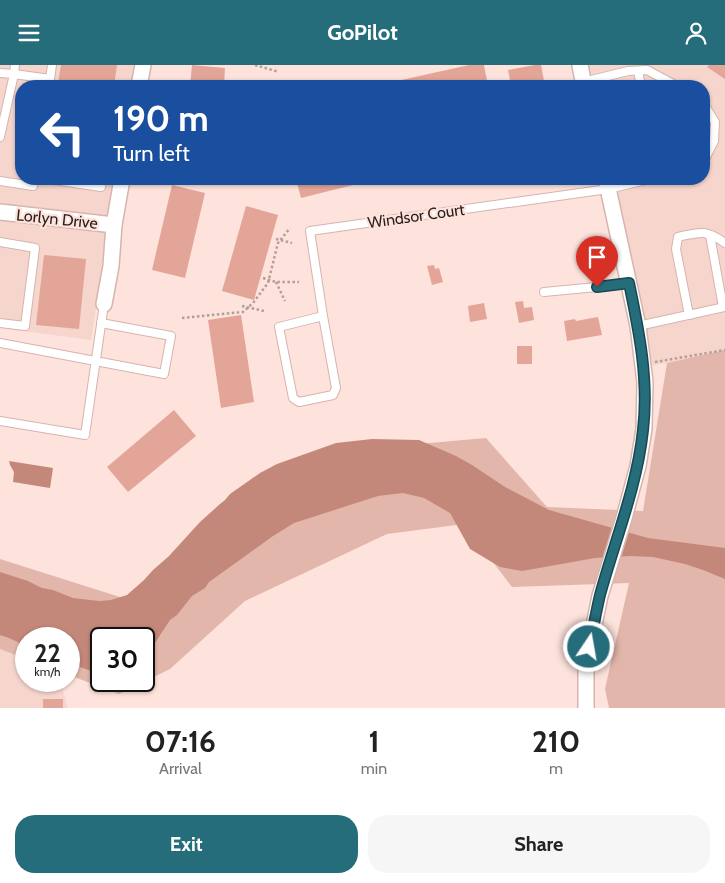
<!DOCTYPE html>
<html lang="en">
<head>
<meta charset="utf-8">
<style>
	:root { --surface:#fff; --page:#f6f6f6; --text:#222; --muted:#767676; --accent:#266d7b }
	body { margin:0; font-family:Cabin,sans-serif; background:var(--page); color:var(--text); height:100vh; display:flex; flex-direction:column; font-size:19px; white-space:nowrap }
	* { box-sizing:border-box; margin:0 }
	p { font-size:16px; color:var(--muted) }
	.icon { flex:none; width:28px; height:28px; fill:none; stroke:currentColor; stroke-width:2; stroke-linecap:round; stroke-linejoin:round }
	.map { position:relative; height:643px; overflow:hidden }
	.panel { display:flex; flex-direction:column; background:var(--surface); flex:1 }
	.panel>* { flex:none }
	.hud { position:absolute; left:15px; top:15px; width:695px; height:105px; border-radius:20px; box-shadow:0 1px 4px #0004; background:#1a4fa0; color:#fff; overflow:hidden }
	.speed { position:absolute; left:15px; top:562px; display:flex; gap:10px; font-size:25px; font-weight:700; text-align:center }
	.speed>* { display:grid; place-content:center; width:65px; height:65px; border-radius:50%; background:var(--surface); box-shadow:0 1px 4px #0004; line-height:1 }
	.speed small { font-size:12px; font-weight:400 }
	.speed .limit { border:2px solid #111; border-radius:8px; background:#fff; color:#111 }
	.pin { position:absolute; display:grid; place-items:center; width:42px; height:42px; color:#fff; margin:-51px -21px; border-radius:50% 50% 50% 0; rotate:-45deg; box-shadow:0 0 5px #0007 }
	.pin .icon { rotate:45deg }
	.me { position:absolute; width:55px; margin:-28px; rotate:12deg; stroke-linejoin:round; filter:drop-shadow(0 0 4px #0008) }
	.turn { display:flex; align-items:center; gap:18px; height:105px; padding:0 15px; font-size:22px }
	.turn .icon { width:65px; height:65px; stroke-width:2.5 }
	.turn b { display:block; font-size:35px; line-height:42px }
	.eta { display:flex; justify-content:space-evenly; align-items:center; height:85px; text-align:center }
	.eta b { font-size:30px; font-weight:700; line-height:35px }
	.button { display:flex; gap:10px; margin-top:auto; padding:10px 15px }
	.button a { flex:1; height:58px; border-radius:20px; background:var(--accent); color:#fff; font-size:20px; font-weight:700; line-height:58px; text-align:center }
	.button a+a { background:var(--page); color:var(--text) }
	header { display:flex; justify-content:space-between; align-items:center; height:65px; padding:0 15px; background:var(--accent); color:#fff; font-size:22px; font-weight:700 }
	.map>svg:first-child { display:block }
</style>
</head>
<body>
<header><svg class="icon" aria-label="menu" viewBox="0 0 24 24"><path d="M4 6h16M4 12h16M4 18h16"/></svg>GoPilot<svg class="icon" aria-label="person" viewBox="0 0 24 24"><circle cx="12" cy="8" r="4"/><path d="M4 21q1-7 8-7t8 7"/></svg></header>
<div class="map">
<svg width="725" height="643" viewBox="0 0 725 643">
	<rect width="100%" height="100%" fill="#fde3dc"/>
	<g fill="#f6d5cd">
		<path d="M0,0H134L131,21H21V114H116L91,275L0,263Z"/>
		<path d="M588,0H725V285L667,298L649,301L613,114H704V21H592Z"/>
		<path d="M0,584L26,594V616H60L68,643H0Z"/>
	</g>
	<path fill="#e3b6ab" fill-rule="evenodd" d="M725,285V643H609L605,624L629,518L512,522L464,459L387,469L245,536L170,604L119,629L69,610V574H26V594L0,584V494L123,533L385,382L486,373L547,442L643,446L667,298ZM101,574H144V616H101Z"/>
	<g fill="#c4887a">
		<path d="M372,374L419,375L456,391L472,400L505,422L549,445L648,473L725,483V514L703,505L685,499L653,492L630,491L595,493L522,506L500,502L470,484L450,448L424,433L403,428L378,431L294,458L273,471L209,517L205,523L192,531L177,550L170,555L155,578L147,585L144,589V574H101V604L91,606L69,598V574H26V581L9,573L0,570V507L28,516L42,523L53,525L73,533L99,536L111,535L127,530L144,515L153,505L169,491L200,457L220,439L225,435L230,429L260,408L277,399L336,378Z"/>
		<path d="M9,396L53,403L50,423L13,417L14,407L10,400Z"/>
	</g>
	<g fill="#e3a597">
		<path d="M61,0H117L114,21H69V20L58,18Z"/>
		<path d="M192,0L225,3L224,21H190Z"/>
		<path d="M469,0H484L488,21H398L397,16Z"/>
		<path d="M535,0H541L545,21H511L508,5Z"/>
		<path d="M709,0H725V14L707,2Z"/>
		<path d="M296,114H377L301,133Z"/>
		<path d="M172,120L205,128L185,213L152,205Z"/>
		<path d="M246,141L278,150L254,235L222,226Z"/>
		<path d="M44,190L86,194L79,264L36,260Z"/>
		<path d="M434,200L435,204L439,203L443,217L432,220L427,201Z"/>
		<path d="M523,236L524,243L532,242L534,255L519,258L515,237Z"/>
		<path d="M484,238L487,254L470,257L468,241Z"/>
		<path d="M241,250L254,337L221,343L208,255Z"/>
		<path d="M598,252L602,270L567,276L564,256L575,254L576,256Z"/>
		<rect x="517" y="281" width="15" height="18"/>
		<path d="M174,345L196,371L128,427L107,402Z"/>
		<rect x="43" y="634" width="20" height="9"/>
	</g>
	<g fill="none" stroke-linecap="round" stroke-linejoin="round">
		<g stroke="#d5b5ad" stroke-width="10">
			<g id="lane">
				<path d="M638,6L641,21"/>
				<path d="M0,8L14,9L15,0"/>
				<path d="M583,17L628,6L647,5L677,21"/>
				<path d="M49,21L52,0"/>
				<path d="M704,39L715,57L714,76L704,96"/>
				<path d="M0,72L14,9L50,14"/>
				<path d="M47,114L101,122"/>
				<path d="M0,116L33,121L34,114"/>
				<path d="M710,170L723,242"/>
				<path d="M0,177L35,183L25,261L0,258"/>
				<path d="M544,227L597,222L629,218"/>
				<path d="M689,250L676,184L678,172C700,167 705,164 725,178"/>
				<path d="M323,251L336,323L333,330L299,337L293,333L279,262L323,251L310,166L608,124L650,114"/>
				<path d="M638,261L725,242"/>
				<path d="M0,278L164,309L171,271L101,258"/>
				<path d="M0,356L85,370L104,239"/>
			</g>
		</g>
		<g stroke="#d5b5ad" stroke-width="18">
			<g id="street">
				<path d="M580,0L584,21"/>
				<path d="M139,21L143,0"/>
				<path d="M0,147L114,160"/>
				<path d="M104,239L111,201L114,160L122,114"/>
				<path d="M586,643V599L600,531L624,453L638,401L644,364L645,317L638,261L606,114"/>
			</g>
		</g>
		<g stroke="#b39e99" stroke-width="2.5" stroke-dasharray="2.5 2.5" stroke-linecap="butt">
			<path d="M255,0L279,7"/>
			<path d="M517,116L520,114"/>
			<path d="M276,174L292,178"/>
			<path d="M263,213L276,217H299"/>
			<path d="M276,217L285,236"/>
			<path d="M242,241L264,246"/>
			<path d="M182,253L243,247L253,238L268,218L278,178L290,163"/>
			<path d="M655,297L725,285"/>
		</g>
		<use href="#lane" stroke="#fff" stroke-width="8"/>
		<use href="#street" stroke="#fff" stroke-width="15"/>
	</g>
	<g fill="none" stroke-linecap="round" stroke-linejoin="round">
		<g stroke="#194750" stroke-width="12">
			<path id="route" d="M589,582C593,565 596,547 600,530C615,475 637,422 643,365C649,315 639,266 629,218L597,222"/>
		</g>
		<use href="#route" stroke="#266d7b" stroke-width="9"/>
	</g>
	<g text-anchor="middle" dominant-baseline="central" stroke-width="4.5" stroke-linejoin="round" paint-order="stroke">
		<g font-size="16" fill="#291d1b" stroke="#fde3dc">
			<text transform="translate(416 151) rotate(-8)">Windsor Court</text>
			<text transform="translate(57 154) rotate(6)">Lorlyn Drive</text>
		</g>
	</g>
</svg>
<div class="speed"><div>22<small>km/h</small></div><div class="limit">30</div></div>
<div class="pin" style="left:597px;top:222px;background:#d93025"><svg class="icon" aria-label="arrive" viewBox="0 0 24 24"><path d="M6 21V4h12l-3 4 3 4H6"/></svg></div>
<svg class="me" style="left:589px;top:582px" viewBox="-20 -20 40 40"><circle r="17" fill="#266d7b" stroke="#fff" stroke-width="3"/><path d="M0-11L8 9 0 5-8 9z" fill="#fff"/></svg>
<div class="hud">
<div class="turn"><svg class="icon" aria-label="left" viewBox="0 0 24 24"><path d="M17 20v-9H6M10 6l-5 5 5 5"/></svg><div><b>190 m</b>Turn left</div></div>
</div>
</div>
<section class="panel">
<div class="eta">
<div><b>07:16</b><p>Arrival</p></div>
<div><b>1</b><p>min</p></div>
<div><b>210</b><p>m</p></div>
</div>
<div class="button"><a>Exit</a><a>Share</a></div>
</section>
</body>
</html>
